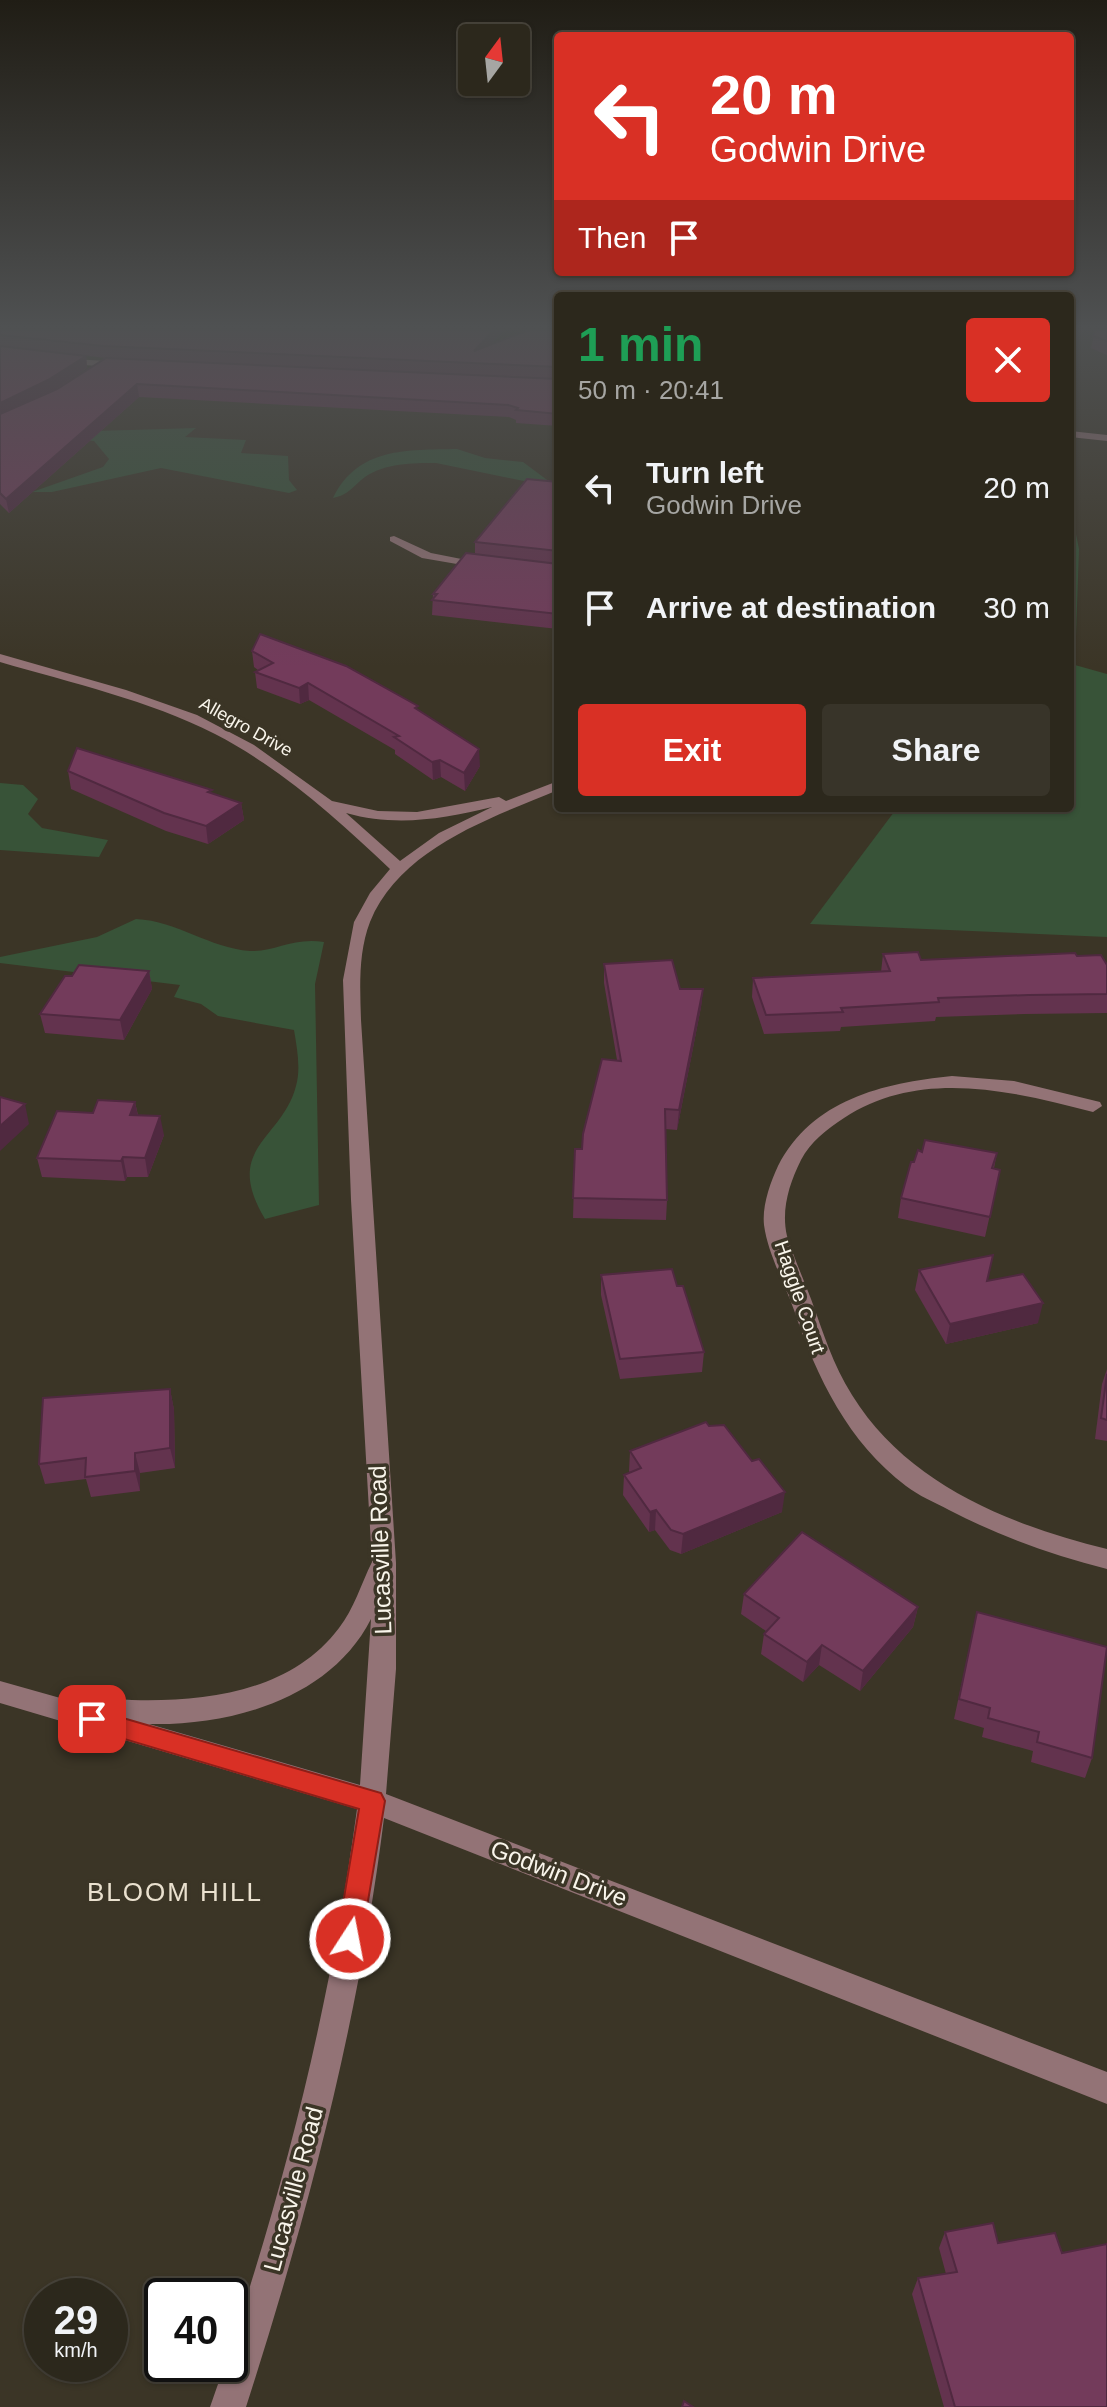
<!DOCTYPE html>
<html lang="en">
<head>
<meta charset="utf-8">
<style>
	:root { --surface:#2c281c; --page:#383429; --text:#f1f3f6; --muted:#a6a6a3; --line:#48443b; --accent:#d93025 }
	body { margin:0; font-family:Helvetica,sans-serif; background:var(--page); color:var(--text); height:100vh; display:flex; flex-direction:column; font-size:30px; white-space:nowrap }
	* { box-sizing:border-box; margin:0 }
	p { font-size:26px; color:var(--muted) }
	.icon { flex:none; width:44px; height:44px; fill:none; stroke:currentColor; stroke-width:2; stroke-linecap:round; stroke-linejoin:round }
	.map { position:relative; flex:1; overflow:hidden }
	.panel { position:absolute; left:554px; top:292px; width:520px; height:520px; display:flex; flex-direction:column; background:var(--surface); border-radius:8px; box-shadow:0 2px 6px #0004,0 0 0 2px var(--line) }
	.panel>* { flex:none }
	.hud { position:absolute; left:554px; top:32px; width:520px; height:244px; border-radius:8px; box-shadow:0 2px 6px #0004,0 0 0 2px var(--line); background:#d93025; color:#fff; overflow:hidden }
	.needle { width:52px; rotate:15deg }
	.controls { position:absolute; left:458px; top:24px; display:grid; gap:16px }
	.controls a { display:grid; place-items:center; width:72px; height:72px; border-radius:8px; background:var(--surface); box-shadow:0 2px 6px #0004,0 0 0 2px var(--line); font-size:40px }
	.speed { position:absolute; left:24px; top:2278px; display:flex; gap:16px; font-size:40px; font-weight:700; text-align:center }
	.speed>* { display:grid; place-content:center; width:104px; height:104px; border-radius:50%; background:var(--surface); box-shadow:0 2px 6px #0004,0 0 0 2px var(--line); line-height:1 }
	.speed small { font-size:20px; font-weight:400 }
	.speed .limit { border:4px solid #111; border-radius:12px; background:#fff; color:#111 }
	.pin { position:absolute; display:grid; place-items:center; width:68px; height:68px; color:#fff; margin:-34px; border-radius:16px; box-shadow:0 4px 12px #0006 }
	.me { position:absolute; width:88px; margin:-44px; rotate:11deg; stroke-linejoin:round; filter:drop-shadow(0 0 6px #0008) }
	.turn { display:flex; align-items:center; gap:28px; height:168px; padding:0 24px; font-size:36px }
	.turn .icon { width:104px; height:104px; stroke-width:2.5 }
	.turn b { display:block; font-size:56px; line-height:68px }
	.then { display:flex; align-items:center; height:76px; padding:0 24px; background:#0003; gap:16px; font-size:30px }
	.round { display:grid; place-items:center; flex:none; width:84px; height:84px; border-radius:8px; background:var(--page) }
	.head { display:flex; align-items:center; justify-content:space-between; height:136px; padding:0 24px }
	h1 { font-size:48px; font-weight:700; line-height:60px; color:#1e9e55 }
	.primary-button { display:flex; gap:16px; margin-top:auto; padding:16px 24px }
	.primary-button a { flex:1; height:92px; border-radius:8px; background:var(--accent); color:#fff; font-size:32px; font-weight:700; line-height:92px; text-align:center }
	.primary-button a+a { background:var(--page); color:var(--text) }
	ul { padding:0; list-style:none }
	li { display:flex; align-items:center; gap:24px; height:120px; padding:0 24px }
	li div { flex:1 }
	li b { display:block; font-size:30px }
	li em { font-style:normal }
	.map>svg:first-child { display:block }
</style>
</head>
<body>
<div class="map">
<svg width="1107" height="2407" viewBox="0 0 1107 2407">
	<rect width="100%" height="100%" fill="#3b3526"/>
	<g fill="#385338">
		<path d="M196,428L185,437L246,440L241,453L288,456L289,480L297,490L289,493L161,468L52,492H32L103,467L109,459L94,441L62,438L95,431Z"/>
		<path d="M457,449L485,458L523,462L558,488L436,463C413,463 385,463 365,477C353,486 349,495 333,498C358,447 407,450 457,449Z"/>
		<path d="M1070,504L1079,549L1075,665L1107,674V937L810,924L897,808H1070Z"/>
		<path d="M0,783L23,785L38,799L28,814L42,828L108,840L99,857L0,850Z"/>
		<path d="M136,919C178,921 209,948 250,951C275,952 293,937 324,942L315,984L319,1205L265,1219C222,1147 282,1140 296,1086C301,1069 297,1048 294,1030L218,1016L201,1004L174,997L180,985L0,963V957L97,937Z"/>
	</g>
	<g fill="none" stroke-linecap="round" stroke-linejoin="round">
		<g fill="#937376" fill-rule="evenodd">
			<path d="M56,358L123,362L128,365L123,368L59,363Z"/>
			<path d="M1070,431L1107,435V441L1070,437Z"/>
			<path d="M394,536L431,553L492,565L486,569L422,558L390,541V537Z"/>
			<path d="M0,654L126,690L197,715L254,745L332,801L378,811L417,812L499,797L506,801L558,781V790C491,818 400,848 370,922C358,953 360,988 361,1020L396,1563V1669L386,1794L1107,2072V2104L384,1818C359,2020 308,2214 246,2407H210L225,2364H230V2348C289,2172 332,1993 357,1809L0,1703V1681L78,1703C91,1693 115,1700 132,1700C205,1702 291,1692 339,1628C354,1609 361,1584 372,1562L351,1200L343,980L354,922L370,893L390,869C337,819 281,768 215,734C148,700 72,683 0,662ZM492,807L439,833L400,861L346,813C396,827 443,819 492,807ZM371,1619L360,1785L149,1724C232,1726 331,1698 371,1619Z"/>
			<path d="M952,1076L1014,1081L1100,1102L1102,1106L1093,1112C1012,1091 920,1068 844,1118C827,1129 810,1142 801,1160C789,1184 781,1210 787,1236C794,1258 803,1278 811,1299C823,1332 833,1365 852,1395C907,1484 1009,1525 1107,1549V1569C1052,1555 999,1536 949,1510C934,1502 919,1496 906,1486C848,1442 817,1378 794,1310C784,1282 768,1254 764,1225C762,1206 770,1183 778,1166C812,1100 882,1083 952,1076Z"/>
		</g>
	</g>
	<g fill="#63334e">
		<path d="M0,330H504L491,344L558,330V426L516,423V420L509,417L139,397L9,513L0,504V346L86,356L87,368L52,392L106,358L0,346Z"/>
		<path d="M1095,330H1107V355L1091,348Z"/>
		<path d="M558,482V629L432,615L433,594L475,555V542Z"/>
		<path d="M252,651L419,710L480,766L465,791L441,777L433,780L395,754V750L309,700L300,704L257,688L255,672L258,670L254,667Z"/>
		<path d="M68,771L241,803L244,820L208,844L166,831L71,789Z"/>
		<path d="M883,954L921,960L1077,956L1107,965V1013L1025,1014L936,1017L935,1021L841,1027L840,1031L764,1034L752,997L753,978L881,972Z"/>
		<path d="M604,964L680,989H703L701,1007L677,1130L665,1129L667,1200L666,1220L573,1218L575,1149H582L617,1060L604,983Z"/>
		<path d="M149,971L152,989L124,1040L45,1033L40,1014L72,976Z"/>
		<path d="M135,1102L138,1115L164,1135L148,1177H127L125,1181L42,1177L37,1158L93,1113Z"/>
		<path d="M922,1152L997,1153L994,1168L1000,1170L985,1237L898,1218L901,1198L914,1162Z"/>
		<path d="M919,1270L1038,1323L946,1344L915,1290Z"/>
		<path d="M601,1275L677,1286L704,1352L702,1372L620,1379L601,1295Z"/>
		<path d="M1107,1369V1441L1095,1439L1102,1384Z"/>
		<path d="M170,1389L174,1410L175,1468L140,1473V1491L91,1497L86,1479L45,1484L39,1464Z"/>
		<path d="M630,1451L782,1512L681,1554L670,1550L655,1530L649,1532L623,1495L624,1475L630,1473L629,1471Z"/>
		<path d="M744,1594L918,1607L913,1627L860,1691L819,1665L803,1682L761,1654L764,1634L766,1631L741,1614Z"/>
		<path d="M977,1612L1092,1758L1085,1778L1031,1762L1033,1751L982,1737L984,1728L954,1719Z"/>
		<path d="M945,2232L998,2243L1062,2253L1107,2407H944L912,2294L918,2278L946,2274L939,2248Z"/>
	</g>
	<g fill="#502940">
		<path d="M494,330H504L475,362L474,351Z"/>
		<path d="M86,356L87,368L51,392L0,417V403Z"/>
		<path d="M137,384L139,397L9,513L6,499Z"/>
		<path d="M308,683L309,700L300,704L299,688Z"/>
		<path d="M479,749L480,766L465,791L464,773Z"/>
		<path d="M440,760L441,777L433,780L432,762Z"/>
		<path d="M241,803L244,820L208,844L206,826Z"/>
		<path d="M149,971L152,989L124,1040L120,1020Z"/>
		<path d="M703,989L701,1007L677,1130L679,1110Z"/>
		<path d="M135,1102L139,1121L130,1115Z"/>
		<path d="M25,1104L29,1124L0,1151V1126Z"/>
		<path d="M160,1116L164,1135L148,1177L145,1158Z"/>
		<path d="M123,1157L127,1177L125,1181L121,1161Z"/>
		<path d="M1043,1303L1038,1323L946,1344L950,1324Z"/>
		<path d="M170,1389L174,1410L175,1468L170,1448Z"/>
		<path d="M135,1453L140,1473V1491L135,1471Z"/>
		<path d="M785,1492L782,1512L681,1554L683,1534Z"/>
		<path d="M656,1510L655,1530L649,1532L650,1512Z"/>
		<path d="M918,1607L913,1627L860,1691L863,1671Z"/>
		<path d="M822,1645L819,1665L803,1682L807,1662Z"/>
	</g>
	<g fill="#733b5b" stroke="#502940" stroke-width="2">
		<path d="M0,330H494L474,351L529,330H558V367L103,346L0,335Z"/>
		<path d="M1095,330H1107V341L1093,336Z"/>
		<path d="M0,346L86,356L48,380L0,403Z"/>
		<path d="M106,358L558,379V414L516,410L518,408L508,405L137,384L6,499L0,493V414L57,389Z"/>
		<path d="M527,479L558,482V551L475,542Z"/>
		<path d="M466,553L558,564V614L432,600L437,594H433Z"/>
		<path d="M260,634L346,666L418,706L415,708L479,749L464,773L440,760L432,762L394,737L399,736L308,683L299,688L255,672L273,663L252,651Z"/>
		<path d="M77,748L212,790L208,792L241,803L206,826L164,813L68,771Z"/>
		<path d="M918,952L921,960L1075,953L1077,956L1101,955L1107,965V994L1029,995L938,998L939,1002L841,1008L843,1012L766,1015L753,978L890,971L883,954Z"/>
		<path d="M672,960L680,989H703L679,1110L665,1109L667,1200L573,1198L575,1149H582L583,1134L602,1059L621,1061L604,964Z"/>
		<path d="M79,965L149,971L120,1020L40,1014L65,976H72Z"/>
		<path d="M0,1097L25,1104L0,1126Z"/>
		<path d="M98,1100L135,1102L130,1115L160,1116L145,1158L123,1157L121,1161L37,1158L57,1111L93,1113Z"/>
		<path d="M925,1140L997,1153L992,1168L1000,1170L990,1217L901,1198L911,1162H914L918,1150L922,1152Z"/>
		<path d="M993,1255L987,1281L1023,1274L1043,1303L950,1324L919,1270Z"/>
		<path d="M672,1269L677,1286H683L704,1352L620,1359L601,1275Z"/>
		<path d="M1107,1374V1420L1101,1418Z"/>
		<path d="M170,1389V1448L135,1453V1471L85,1477L86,1458L39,1464L43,1398Z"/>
		<path d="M706,1422L709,1426L724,1425L752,1461L759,1459L785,1492L683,1534L671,1530L656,1510L650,1512L624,1475L641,1468L630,1451Z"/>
		<path d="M802,1532L918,1607L863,1671L822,1645L807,1662L764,1634L779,1618L744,1594Z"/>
		<path d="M977,1612L1107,1647L1092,1758L1037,1742L1039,1732L988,1718L990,1708L959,1699Z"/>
		<path d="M993,2223L998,2243L1055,2233L1062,2253L1107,2244V2407H955L918,2278L957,2272L945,2232Z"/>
		<path d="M684,2401L693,2407H682Z"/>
	</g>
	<linearGradient id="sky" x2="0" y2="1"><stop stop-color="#201d15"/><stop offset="0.49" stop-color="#4f5152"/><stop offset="1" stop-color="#4f5152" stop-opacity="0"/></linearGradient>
	<rect width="1107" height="667" fill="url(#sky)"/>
	<path fill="#d93025" stroke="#8d1f18" stroke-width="2" d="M92,1709L381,1793L385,1801L360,1948L350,1952L341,1948L337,1939L359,1809L84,1727L80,1719L84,1712Z"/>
	<g text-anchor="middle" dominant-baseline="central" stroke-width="7" stroke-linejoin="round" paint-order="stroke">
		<g font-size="18" fill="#f9f5eb" stroke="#3b3526">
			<text transform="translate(246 727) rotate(29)">Allegro Drive</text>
		</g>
		<g font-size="20" fill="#f9f5eb" stroke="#3b3526">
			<text transform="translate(800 1297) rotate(71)">Haggle Court</text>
		</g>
		<g font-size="24" fill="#f9f5eb" stroke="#3b3526">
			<text transform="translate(380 1550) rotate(-92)">Lucasville Road</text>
			<text transform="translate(559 1873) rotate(21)">Godwin Drive</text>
			<text transform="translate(293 2189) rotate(-75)">Lucasville Road</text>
		</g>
		<g font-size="26" letter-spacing="2" fill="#eae1cf" stroke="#3b3526">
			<text x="175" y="1892">BLOOM HILL</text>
		</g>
	</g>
</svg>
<div class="controls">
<a><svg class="needle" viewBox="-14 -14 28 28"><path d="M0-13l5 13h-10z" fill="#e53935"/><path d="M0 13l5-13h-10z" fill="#a6a6a3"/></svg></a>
</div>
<div class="speed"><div>29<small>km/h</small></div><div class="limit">40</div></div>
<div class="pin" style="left:92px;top:1719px;background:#d93025"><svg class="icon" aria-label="arrive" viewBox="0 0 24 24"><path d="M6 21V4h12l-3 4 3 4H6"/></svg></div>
<svg class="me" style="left:350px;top:1939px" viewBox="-20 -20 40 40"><circle r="17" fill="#d93025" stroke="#fff" stroke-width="3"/><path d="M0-11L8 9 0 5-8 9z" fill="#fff"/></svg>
<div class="hud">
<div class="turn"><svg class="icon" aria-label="left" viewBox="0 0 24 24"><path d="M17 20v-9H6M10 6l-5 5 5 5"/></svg><div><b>20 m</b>Godwin Drive</div></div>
<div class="then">Then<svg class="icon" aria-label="arrive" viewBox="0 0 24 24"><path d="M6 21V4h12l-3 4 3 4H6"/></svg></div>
</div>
<section class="panel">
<div class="head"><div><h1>1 min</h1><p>50 m · 20:41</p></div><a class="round" style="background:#d93025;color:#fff"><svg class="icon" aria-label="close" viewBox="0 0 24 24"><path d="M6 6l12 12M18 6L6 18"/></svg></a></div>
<ul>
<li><svg class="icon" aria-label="left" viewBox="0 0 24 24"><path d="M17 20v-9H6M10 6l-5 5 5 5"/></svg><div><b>Turn left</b><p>Godwin Drive</p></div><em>20 m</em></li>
<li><svg class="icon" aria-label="arrive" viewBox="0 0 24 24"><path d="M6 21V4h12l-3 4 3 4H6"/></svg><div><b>Arrive at destination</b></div><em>30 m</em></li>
</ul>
<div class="primary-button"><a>Exit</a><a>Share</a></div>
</section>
</div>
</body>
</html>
